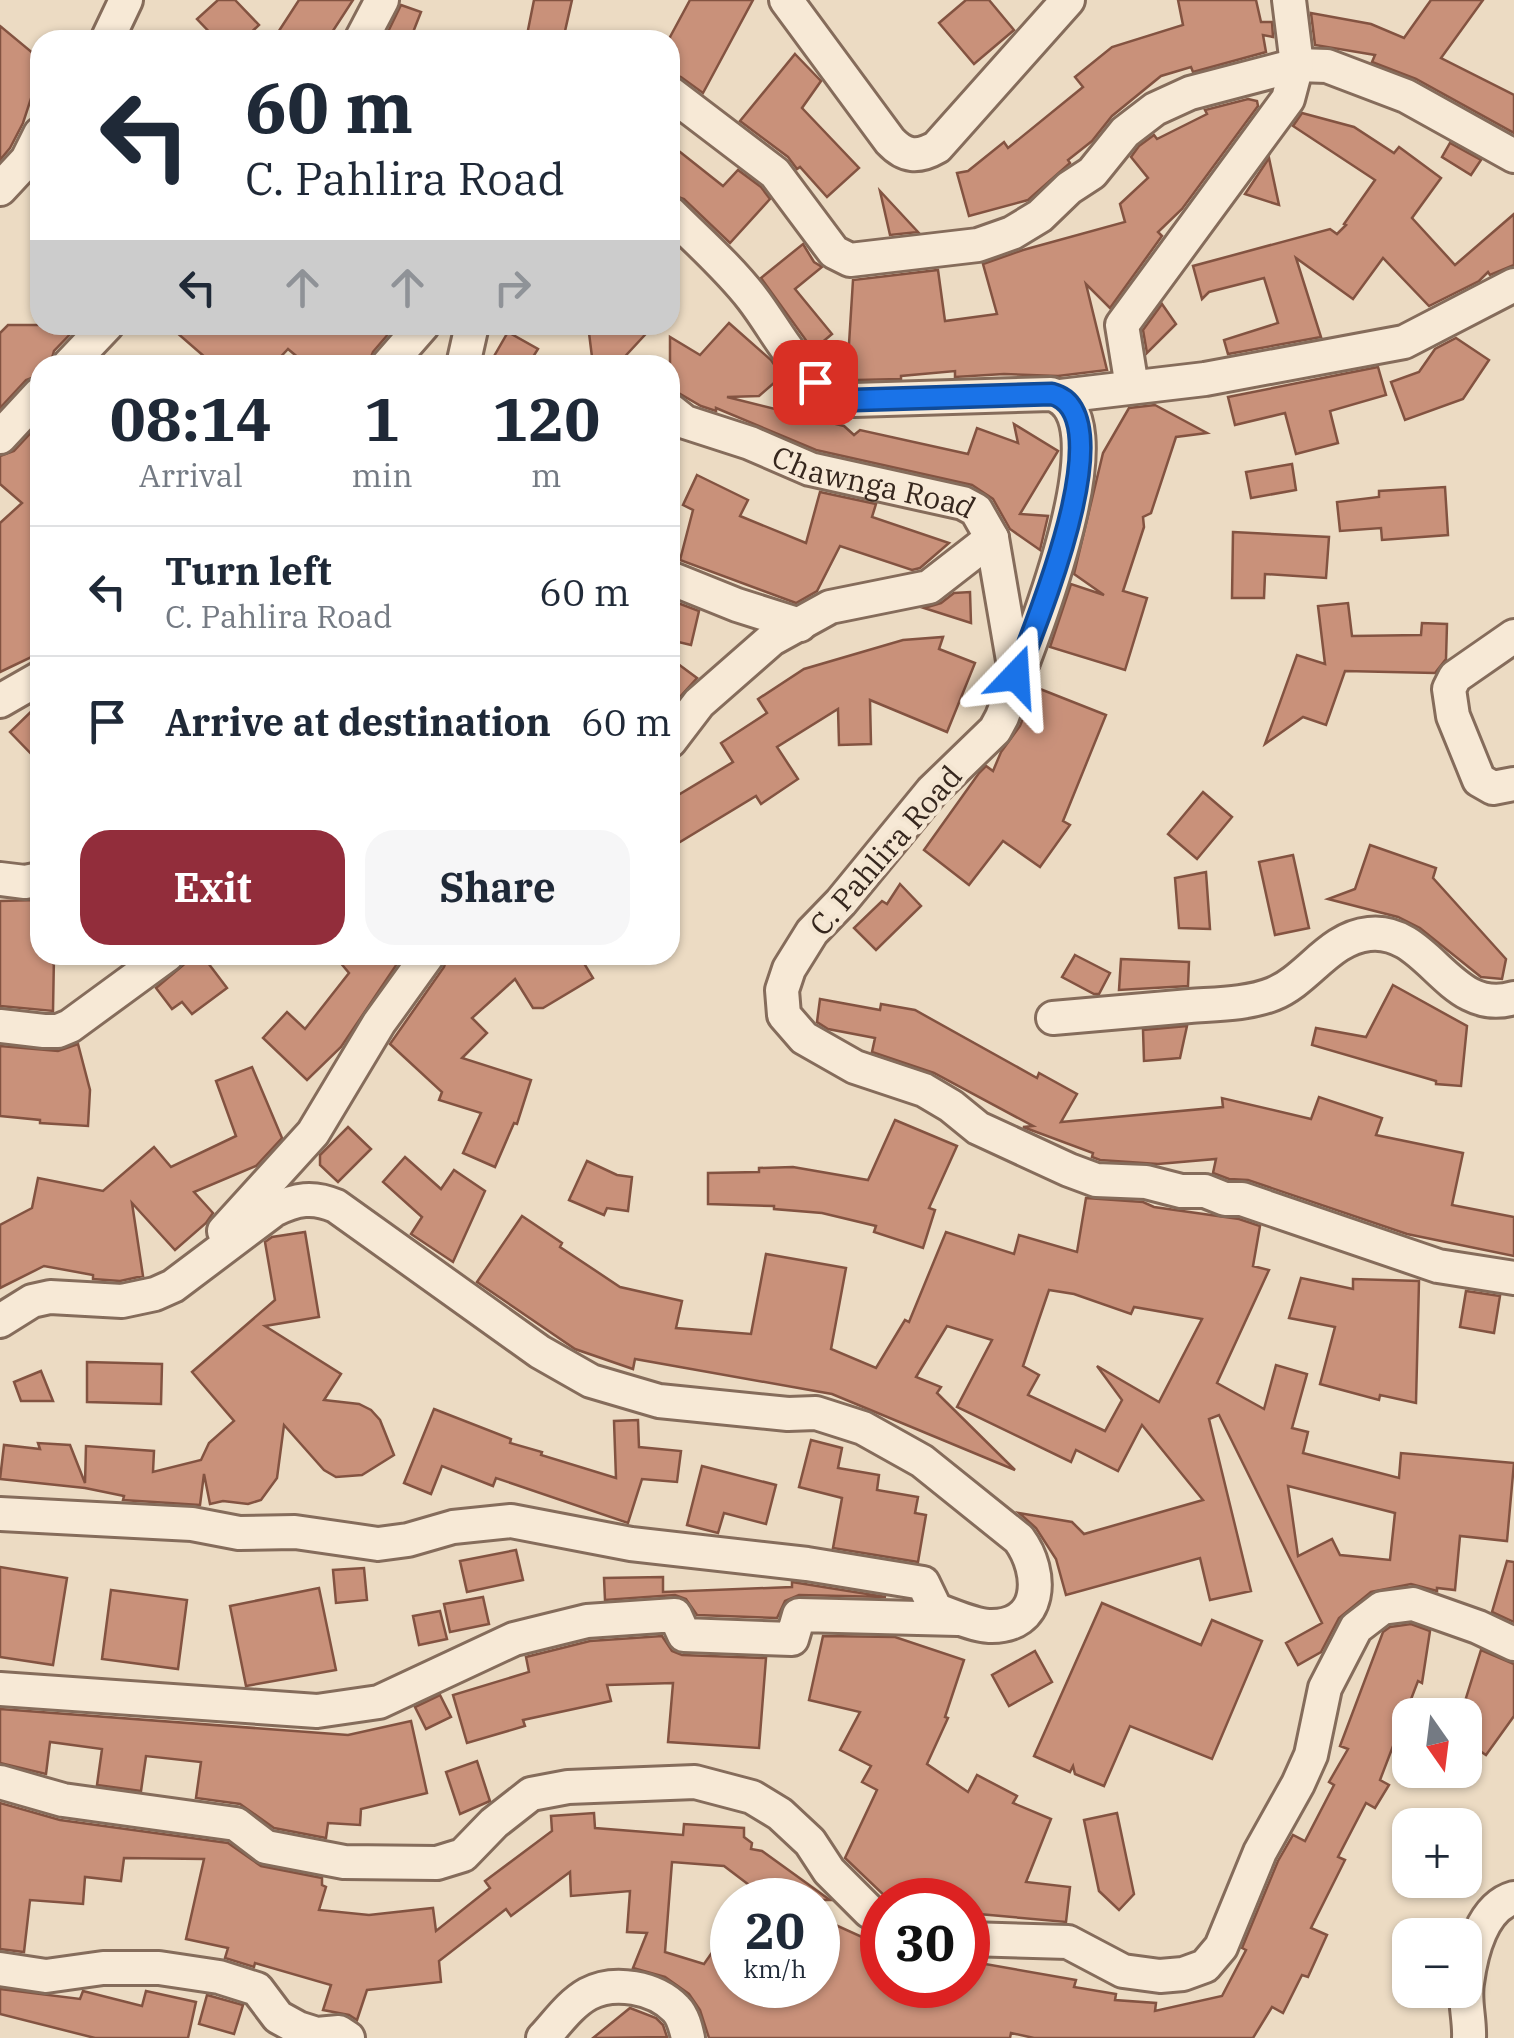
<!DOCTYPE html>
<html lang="en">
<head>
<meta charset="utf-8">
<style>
	:root { --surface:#fff; --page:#f6f6f7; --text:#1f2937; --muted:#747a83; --line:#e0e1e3; --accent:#922d3b }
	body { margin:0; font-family:"IBM Plex Serif",serif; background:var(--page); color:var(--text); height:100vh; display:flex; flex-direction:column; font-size:38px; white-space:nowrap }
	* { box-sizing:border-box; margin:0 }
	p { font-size:32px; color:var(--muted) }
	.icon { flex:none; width:55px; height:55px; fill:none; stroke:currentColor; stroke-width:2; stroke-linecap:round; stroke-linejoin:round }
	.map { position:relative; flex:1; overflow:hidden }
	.panel { position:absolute; left:30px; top:355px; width:650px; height:610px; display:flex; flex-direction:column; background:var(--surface); border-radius:30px; box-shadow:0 2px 8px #0004 }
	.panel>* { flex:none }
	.banner { position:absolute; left:30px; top:30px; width:650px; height:305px; border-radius:30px; box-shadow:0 2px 8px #0004; background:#fff; color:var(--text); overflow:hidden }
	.needle { width:65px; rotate:166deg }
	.fabs { position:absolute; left:1392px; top:1698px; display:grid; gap:20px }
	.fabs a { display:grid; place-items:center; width:90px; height:90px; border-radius:20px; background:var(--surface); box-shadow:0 2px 8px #0004; font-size:50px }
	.speed { position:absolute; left:710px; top:1878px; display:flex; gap:20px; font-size:50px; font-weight:700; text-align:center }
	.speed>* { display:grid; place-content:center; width:130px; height:130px; border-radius:50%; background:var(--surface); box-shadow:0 2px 8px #0004; line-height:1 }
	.speed small { font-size:25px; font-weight:400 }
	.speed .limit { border:15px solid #d22; background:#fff; color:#111 }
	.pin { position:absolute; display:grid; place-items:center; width:85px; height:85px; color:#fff; margin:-42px; border-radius:20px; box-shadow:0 5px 15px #0006 }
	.me { position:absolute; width:110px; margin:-55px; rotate:20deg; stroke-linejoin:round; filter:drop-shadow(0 0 8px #0008) }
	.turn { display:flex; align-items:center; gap:35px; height:210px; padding:0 50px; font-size:45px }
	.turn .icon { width:130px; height:130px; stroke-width:2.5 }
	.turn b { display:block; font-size:70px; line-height:85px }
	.lanes { display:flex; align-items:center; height:95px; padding:0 50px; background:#0003; justify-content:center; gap:50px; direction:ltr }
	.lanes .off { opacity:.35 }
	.eta { display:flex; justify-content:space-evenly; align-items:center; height:170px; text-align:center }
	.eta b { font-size:60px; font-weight:700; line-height:70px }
	.cta { display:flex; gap:20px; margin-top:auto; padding:20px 50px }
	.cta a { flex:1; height:115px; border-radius:30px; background:var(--accent); color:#fff; font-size:40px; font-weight:700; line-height:115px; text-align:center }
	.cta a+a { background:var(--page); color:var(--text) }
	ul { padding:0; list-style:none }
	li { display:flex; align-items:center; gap:30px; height:130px; padding:0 50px; border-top:2px solid var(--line) }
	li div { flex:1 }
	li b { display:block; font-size:38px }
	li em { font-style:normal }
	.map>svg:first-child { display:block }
</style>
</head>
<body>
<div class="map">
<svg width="1514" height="2038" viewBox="0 0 1514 2038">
	<rect width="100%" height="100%" fill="#ecdbc3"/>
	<g fill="#c9917a" stroke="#835341" stroke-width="2.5" fill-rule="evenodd">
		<path d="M218,0H235L259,25L243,40H217L197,19Z"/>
		<path d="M299,0H353L327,40H273Z"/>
		<path d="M534,0H572L563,40H526Z"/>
		<path d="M690,0H753L703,93L681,77L670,73V37Z"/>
		<path d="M966,0H989L1014,30L974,64L939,23Z"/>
		<path d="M1178,0H1256L1261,22H1272L1273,37L1263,35L1266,52L1193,72L1191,67L1161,76L1112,116L1092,141L1068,160L1070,163L1028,200L969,216L957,173L968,171L1004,142L1008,148L1083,87L1075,77L1112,47L1183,25Z"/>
		<path d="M1431,0H1483L1441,58L1514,95V133L1416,79L1372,62L1375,55L1315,45L1311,13L1371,24L1404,38Z"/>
		<path d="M401,5L421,12L410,40H384Z"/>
		<path d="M0,26L40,59V71L23,123L10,148L0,160Z"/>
		<path d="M795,54L821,81L802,108L859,168L827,197L800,167L797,169L788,157L740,121Z"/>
		<path d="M1248,99L1257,101L1258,106L1182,209L1158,232L1162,236L1110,308L1086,284L1107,370L1058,376L1004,374L955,377V371L901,376V379L857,380L847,376L853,280L938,270L945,321L997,314L983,264L1023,250L1125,222L1120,204L1148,178L1131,157L1139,146L1154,135L1157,139L1207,114L1205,110Z"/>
		<path d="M1302,113L1354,127L1394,153L1399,147L1441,178L1412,218L1455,265L1514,214V265L1490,275L1488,272L1479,281L1429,306L1383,258L1353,299L1296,258L1321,337L1228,354L1224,340L1278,323L1264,278L1209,292L1202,299L1193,266L1330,229L1337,234L1346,225L1344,224L1375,180L1293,126Z"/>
		<path d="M1450,143L1481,160L1471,175L1442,157Z"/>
		<path d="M670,144L723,186L738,170L761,187L770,199L730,243L684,199L670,194Z"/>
		<path d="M1269,158L1279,205L1245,194Z"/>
		<path d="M880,191L918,232L890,235Z"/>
		<path d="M803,244L814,262L822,267L795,289L832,334L813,350L761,278Z"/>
		<path d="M1162,304L1176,324L1147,353L1143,330Z"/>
		<path d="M729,323L771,360L782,376L759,396L727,397L844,426L854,435L860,430L968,454L977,428L1018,443L1014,424L1058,451L1020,514L1048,516L1040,550L1010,529L993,499L972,485L816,450L716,408V411L701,406L670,388V337L700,355Z"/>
		<path d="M8,325H79L54,351L50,365H40V375L26,380L0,408V333Z"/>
		<path d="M168,325H396L373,352L368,365H307L288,349L273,365H214Z"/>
		<path d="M588,325H654L617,365H593Z"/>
		<path d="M508,332L538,349L528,365H489Z"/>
		<path d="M1456,338L1489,360L1463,399L1405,420L1391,382L1419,372L1435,349Z"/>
		<path d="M1378,367L1386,395L1330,411L1338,443L1296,454L1285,413L1235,425L1228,397Z"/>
		<path d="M1155,405L1207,433L1176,437L1151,513L1143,517L1144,527L1123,591L1147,598L1125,670L1050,647L1071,584L1104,595L1074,574L1103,453L1129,408Z"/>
		<path d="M40,423V653L0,672V523L22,503L0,484V456L14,451Z"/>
		<path d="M1292,464L1296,490L1251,498L1246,472Z"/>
		<path d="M697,475L748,500L740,516L806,543L820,492L876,504L872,517L949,543L920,568L912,570L840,546L817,591L796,603L680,560L693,510L683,505Z"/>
		<path d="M1445,487L1448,535L1382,540L1381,528L1340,531L1337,502L1379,497V491Z"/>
		<path d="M1233,532L1329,537L1326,578L1265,574L1264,598H1232Z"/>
		<path d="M970,592L971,623L924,608L941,603L954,593Z"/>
		<path d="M670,600L699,611L691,645L670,640Z"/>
		<path d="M1348,603L1352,636L1421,635L1422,623L1447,624L1446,659L1435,673L1345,671L1326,725L1303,717L1265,744L1297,655L1325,664L1318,606Z"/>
		<path d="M943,637L939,649L975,663L947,732L870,700L871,744L839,745L838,709L777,747L798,779L761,804L756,796L670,848V800L733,762L721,743L767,713L758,699L804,669L903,640Z"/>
		<path d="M670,658L697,678L670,708Z"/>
		<path d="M1035,687L1106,715L1063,821L1070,825L1040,867L1003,841L969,885L924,850L979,773L986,766L993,771L1001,752L1020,726Z"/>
		<path d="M40,703V763L10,732Z"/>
		<path d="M1203,792L1232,817L1197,859L1168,834Z"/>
		<path d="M1370,845L1436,868L1433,878L1506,959L1502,979L1481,977L1420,928L1398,917L1328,899L1355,889Z"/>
		<path d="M1293,855L1309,928L1275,935L1259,862Z"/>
		<path d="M1206,872L1210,929L1179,928L1175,878Z"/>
		<path d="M900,884L921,906L876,950L854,928L882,901L887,904Z"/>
		<path d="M37,900L40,955H54L53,1011L0,1006V901Z"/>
		<path d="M195,955H202L227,988L192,1014L182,1002L172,1009L156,988Z"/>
		<path d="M334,955H403L341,1047L307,1080L263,1038L287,1012L305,1029L349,973Z"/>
		<path d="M448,955H579L593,978L543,1008H533L515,979L472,1018L487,1033L462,1058L531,1080L517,1124L514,1123L495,1167L463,1153L481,1113L439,1100L442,1092L390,1044L444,967Z"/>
		<path d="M1075,955L1110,973L1099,994H1094L1062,977Z"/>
		<path d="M1121,959L1189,962L1188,986L1119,990Z"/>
		<path d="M1393,985L1467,1026L1461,1086L1436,1084V1081L1312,1045L1316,1028L1366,1037Z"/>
		<path d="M820,999L880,1010L881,1004L915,1010L1037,1078L1039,1073L1077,1094L1061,1122L1223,1107L1222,1098L1311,1119L1319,1097L1382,1118L1376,1135L1463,1153L1452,1205L1514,1217V1256L1407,1234L1248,1180L1229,1179L1213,1173L1216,1159L1158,1164L1100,1160L1092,1157L1093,1153L1023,1127L1033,1126L934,1073L872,1052L875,1038L828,1029L817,1022Z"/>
		<path d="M1187,1026L1180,1058L1144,1061L1143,1030Z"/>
		<path d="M78,1044L90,1090L88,1126L40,1123V1120L0,1116V1046L58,1051Z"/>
		<path d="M252,1067L282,1138L256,1166L194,1192L213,1213L206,1223L175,1250L132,1203L143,1276L120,1281L93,1279V1275L44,1266L0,1288V1225L32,1208L38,1178L103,1191L154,1147L171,1167L236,1136L216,1081Z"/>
		<path d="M895,1120L957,1146L929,1208L935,1210L923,1248L874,1232L876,1226L822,1213L774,1209V1206L708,1204V1173L759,1172V1168L793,1167L868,1180Z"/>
		<path d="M348,1127L371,1149L338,1182L320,1165V1155Z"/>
		<path d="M405,1157L441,1189L454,1170L485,1191L453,1262L411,1234L422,1217L383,1182Z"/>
		<path d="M587,1161L617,1175L632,1177L628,1211L607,1208L604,1215L569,1200Z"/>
		<path d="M1086,1198L1143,1202L1154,1207L1239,1219L1260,1226L1253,1266L1269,1270L1217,1383L1264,1409L1276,1365L1307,1374L1292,1428L1308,1432L1303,1453L1399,1478L1401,1453L1514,1463L1507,1541L1460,1536L1455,1590L1437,1588V1591L1411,1584L1371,1592L1339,1618L1321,1652L1298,1665L1286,1643L1322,1623L1219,1415L1209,1419L1251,1591L1210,1600L1200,1558L1066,1595L1056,1559L1036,1528L1019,1513L1072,1522L1084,1534L1203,1500L1142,1425L1118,1471L1076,1450L1071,1462L957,1407L992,1340L947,1326L916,1377L941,1387L937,1393L1015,1470L832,1394L635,1359L633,1369L575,1349L477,1282L522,1216L562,1243L560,1247L620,1287L682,1301L676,1328L751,1334L766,1254L846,1268L831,1349L876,1368L905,1320L909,1322L946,1232L1014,1254L1019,1235L1077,1252ZM1049,1290L1074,1294L1131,1314L1134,1307L1202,1319L1159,1402L1097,1366L1122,1400L1105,1431L1028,1395L1039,1375L1023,1366ZM1288,1486L1395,1513L1390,1560L1340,1555L1332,1539L1298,1556Z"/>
		<path d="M305,1232L319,1317L265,1326L341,1374L324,1400L359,1404L371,1410L380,1420L394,1455L362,1475L336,1477L324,1470L284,1425L277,1478L261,1500L248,1504L223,1501L210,1504L204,1474L200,1505L123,1500L124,1496L85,1488L0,1479L4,1445L40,1449L38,1443L70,1445L85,1483L86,1446L154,1451L153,1472L201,1460L209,1443L234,1421L192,1372L275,1300L265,1242L272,1237Z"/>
		<path d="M1301,1278L1353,1289V1279L1419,1281L1416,1403L1380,1395L1379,1400L1320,1384L1335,1327L1289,1318Z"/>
		<path d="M1466,1291L1500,1296L1494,1333L1460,1327Z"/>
		<path d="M87,1362L162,1364L161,1404L87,1402Z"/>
		<path d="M41,1371L53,1401H21L14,1382Z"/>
		<path d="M434,1409L511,1439L510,1443L542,1452L541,1455L616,1478L614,1421L638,1420L639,1447L681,1451L677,1482L642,1479L628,1523L496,1478L493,1486L442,1466L431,1494L404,1483Z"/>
		<path d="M811,1440L842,1448L838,1468L879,1475L877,1490L918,1497L915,1513L926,1515L918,1562L833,1548L842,1498L799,1487Z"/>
		<path d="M702,1466L776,1485L766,1524L724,1513L718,1533L687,1525Z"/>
		<path d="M516,1550L523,1580L467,1592L460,1561Z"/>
		<path d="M1507,1561L1514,1562V1622L1492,1612Z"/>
		<path d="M0,1567L67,1578L53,1665L0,1657Z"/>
		<path d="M364,1568L367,1600L336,1603L333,1570Z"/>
		<path d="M663,1577V1592L792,1587V1582L886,1597L799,1595L785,1601L777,1618L697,1615L686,1599L675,1595L605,1600L604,1578Z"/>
		<path d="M319,1588L336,1670L246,1686L230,1606Z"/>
		<path d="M111,1590L187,1600L178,1669L102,1659Z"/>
		<path d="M483,1597L489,1624L450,1632L444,1604Z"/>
		<path d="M1102,1603L1201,1645L1212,1620L1262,1641L1212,1759L1130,1726L1104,1786L1075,1774L1073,1766L1070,1772L1034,1756Z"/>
		<path d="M440,1611L447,1639L419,1645L413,1616Z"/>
		<path d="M1411,1624L1430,1631L1422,1683L1418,1681L1380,1780L1389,1785L1375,1808L1366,1803L1338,1857L1345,1860L1311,1928L1327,1935L1308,1977L1302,1975L1283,2013L1272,2007L1253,2038H1034L1011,2033L1010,2038H709L700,2010L689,1994L665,1977L633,1968L647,1933L627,1932L630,1891L571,1896L570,1872L511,1916L506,1909L439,1961L441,1982L367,1990L357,2020L349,2015L323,2010L331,1985L255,1963L254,1967L225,1958L228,1948L186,1939L204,1859L124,1858L121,1881L85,1877L83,1904L30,1900L24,1952L0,1949V1803L60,1820L228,1843L261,1866L322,1878V1885L326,1887L319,1910L369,1915L433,1908L436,1931L490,1888L485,1881L552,1831L551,1816L594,1813L595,1828L683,1835L684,1824L744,1828V1837L752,1843L751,1849L762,1851L830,1900H750L757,1891L724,1866L672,1862L665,1952L704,1964L732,1924V1985H818V1917L882,1946V1985H968V1961L1076,1980L1074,1987L1116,1994L1115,2000L1156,2003L1155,2011L1222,1996L1246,1950L1242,1948L1278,1861L1293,1835L1305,1841L1334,1785L1329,1782L1348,1749L1340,1746L1383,1632L1390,1627Z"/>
		<path d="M662,1636L672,1651L682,1655L766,1658L759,1748L668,1742L673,1683L607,1685L611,1701L523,1720L525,1726L467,1743L453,1695L529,1672L526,1657L590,1641Z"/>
		<path d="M823,1636L895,1637L964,1660L945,1717L948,1718L927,1764L968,1792L977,1775L1017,1796L1013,1803L1051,1819L1026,1882L1070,1887L1066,1922L968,1913V1900H889L845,1858L877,1790L862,1782L871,1766L840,1750L860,1712L809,1700Z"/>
		<path d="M1481,1650L1514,1664V1716L1486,1755L1465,1741L1462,1711Z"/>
		<path d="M1035,1651L1052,1682L1009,1706L992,1675Z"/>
		<path d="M440,1695L451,1717L426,1729L415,1707Z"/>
		<path d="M0,1709L348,1735L411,1721L427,1793L361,1809L360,1825L328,1823L326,1838L274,1828L240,1804L196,1798L201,1762L146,1756L141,1791L97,1785L102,1749L50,1742L46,1774L0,1763Z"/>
		<path d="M477,1761L490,1801L460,1814L446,1772Z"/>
		<path d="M1117,1813L1134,1894L1119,1910L1099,1891L1084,1820Z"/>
		<path d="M0,1989L80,1999L83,1991L142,2006L146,1991L196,2002L188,2038H95L0,2014Z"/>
		<path d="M207,1995L243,2005L234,2034L199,2024Z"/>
		<path d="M630,2008L656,2018L663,2025L667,2037L593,2038Z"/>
	</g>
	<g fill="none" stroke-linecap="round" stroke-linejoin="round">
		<g stroke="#856c5b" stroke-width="38">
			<g id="minor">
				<path d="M786,0L890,141C905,157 918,158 937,147L1068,0"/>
				<path d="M107,40L126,0"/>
				<path d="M361,40L382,0"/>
				<path d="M670,93L775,173L834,252L850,260L978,245L1012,233L1040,216L1069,188L1092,173L1125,132L1155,109L1190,93L1297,65L1327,66L1406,96L1514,156"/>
				<path d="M0,189L27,160L40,134"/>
				<path d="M670,213C697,240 728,267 752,298C783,338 801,388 854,400L1051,394C1129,414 1020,667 1002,717L995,730L932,791L841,902L812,932L789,969L782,990L784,1015L804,1038L855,1067L924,1090L951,1106L978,1128L1069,1170L1096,1180L1146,1182L1181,1191H1205L1225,1199H1242L1438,1266L1514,1278"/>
				<path d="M69,365L107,325"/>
				<path d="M388,365L423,325"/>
				<path d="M463,365L472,325"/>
				<path d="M1132,387L1122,325L1288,99L1297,65L1289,0"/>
				<path d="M1061,396L1205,379L1404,342L1514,285"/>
				<path id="s1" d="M670,410L685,422L750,443L810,469L963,503L976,510L992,538L1015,672"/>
				<path d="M0,437L40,394"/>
				<path d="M670,578L737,605L800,625"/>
				<path d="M1514,636L1455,677L1449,689L1453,716L1479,780L1493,788L1514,784"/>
				<path d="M0,701L40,678"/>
				<path d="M670,741L699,703L772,639L830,607L929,587L992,538"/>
				<path d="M0,879L25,882L40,879"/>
				<path d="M1053,1018C1099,1014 1144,1010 1190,1006C1217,1004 1248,1004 1273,994C1308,980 1329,938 1369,934C1429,927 1449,1018 1514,998"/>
				<path d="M0,1026L44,1031H58L70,1026L167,955"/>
				<path d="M224,1231L313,1133L379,1023L428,955"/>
				<path d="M0,1321L32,1301L50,1297L122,1301L155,1294L173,1286L274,1210C296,1199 313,1196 336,1206L540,1352L591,1381L659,1401L788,1414L816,1413L863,1428L922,1461L1019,1539C1044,1573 1043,1628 989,1626C972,1625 952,1615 936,1610L923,1583L807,1564L631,1544L511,1521L453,1527L408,1540L378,1544L295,1532L239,1533L192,1524L0,1514"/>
				<path d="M0,1689L317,1711L379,1702L514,1639L587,1621L675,1615L684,1635L792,1639L799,1615L958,1619"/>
				<path d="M0,1782L63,1800L236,1824L266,1847L344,1862L437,1863L463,1855L494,1823L531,1794L568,1787L695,1782L752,1797L780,1814L810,1842L829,1871L869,1911L882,1919"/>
				<path d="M968,1939L1068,1942L1123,1971L1160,1976L1183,1974L1205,1966L1221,1947L1260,1852L1298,1784L1311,1755L1325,1688L1356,1628L1382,1608L1413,1604L1478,1627L1514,1644"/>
				<path d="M0,1969L46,1976L103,1968H159L219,1977L257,1989L278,2017L298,2028L317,2034L339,2032L348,2038"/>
				<path d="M543,2038C557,2023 570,2004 588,1994C614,1980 655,1987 676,2009C683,2016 686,2029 688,2038"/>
				<path d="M1469,2038C1470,2020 1464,2001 1467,1983C1471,1953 1482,1907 1514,1898"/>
			</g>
		</g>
		<use href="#minor" stroke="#f7e9d6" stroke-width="32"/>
	</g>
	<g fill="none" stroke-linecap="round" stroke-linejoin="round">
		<g stroke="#114b97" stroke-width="25">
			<path id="route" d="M815,382L836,396L854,400L1052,394C1126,413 1033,630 1016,676"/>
		</g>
		<use href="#route" stroke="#1a73e8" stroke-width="18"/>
	</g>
	<g text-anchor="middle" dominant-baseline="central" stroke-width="9" stroke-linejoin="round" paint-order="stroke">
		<g font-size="30" fill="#36271e" stroke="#f4e6d2">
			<text stroke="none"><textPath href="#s1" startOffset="218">Chawnga Road</textPath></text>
			<text transform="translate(885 850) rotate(-49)">C. Pahlira Road</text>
		</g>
	</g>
</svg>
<div class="fabs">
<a><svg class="needle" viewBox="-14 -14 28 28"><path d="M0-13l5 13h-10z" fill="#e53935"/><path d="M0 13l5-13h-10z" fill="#747a83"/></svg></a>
<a>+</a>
<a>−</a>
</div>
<div class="speed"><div>20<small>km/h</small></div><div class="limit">30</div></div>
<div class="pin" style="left:815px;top:382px;background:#d93025"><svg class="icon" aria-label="arrive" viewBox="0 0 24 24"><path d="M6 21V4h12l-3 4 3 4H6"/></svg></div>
<svg class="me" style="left:1016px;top:676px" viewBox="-20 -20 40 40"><path d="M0-17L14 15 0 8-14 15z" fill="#1a73e8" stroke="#fff" stroke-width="4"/></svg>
<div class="banner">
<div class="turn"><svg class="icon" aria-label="left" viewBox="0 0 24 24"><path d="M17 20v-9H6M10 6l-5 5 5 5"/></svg><div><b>60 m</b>C. Pahlira Road</div></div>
<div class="lanes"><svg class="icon" aria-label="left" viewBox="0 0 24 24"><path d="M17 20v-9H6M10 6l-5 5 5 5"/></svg><svg class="icon off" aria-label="ahead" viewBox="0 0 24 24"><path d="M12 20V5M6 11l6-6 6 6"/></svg><svg class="icon off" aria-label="ahead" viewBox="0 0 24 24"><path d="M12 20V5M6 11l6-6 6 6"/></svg><svg class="icon off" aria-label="right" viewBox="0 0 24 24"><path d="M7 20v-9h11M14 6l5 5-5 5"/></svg></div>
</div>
<section class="panel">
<div class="eta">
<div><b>08:14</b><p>Arrival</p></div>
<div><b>1</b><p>min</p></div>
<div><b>120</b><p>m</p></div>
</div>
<ul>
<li><svg class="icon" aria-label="left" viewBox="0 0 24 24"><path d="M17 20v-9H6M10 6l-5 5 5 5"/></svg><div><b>Turn left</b><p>C. Pahlira Road</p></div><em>60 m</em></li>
<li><svg class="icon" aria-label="arrive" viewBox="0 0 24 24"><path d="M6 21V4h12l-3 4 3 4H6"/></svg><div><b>Arrive at destination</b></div><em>60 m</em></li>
</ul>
<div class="cta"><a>Exit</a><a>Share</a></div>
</section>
</div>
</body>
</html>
